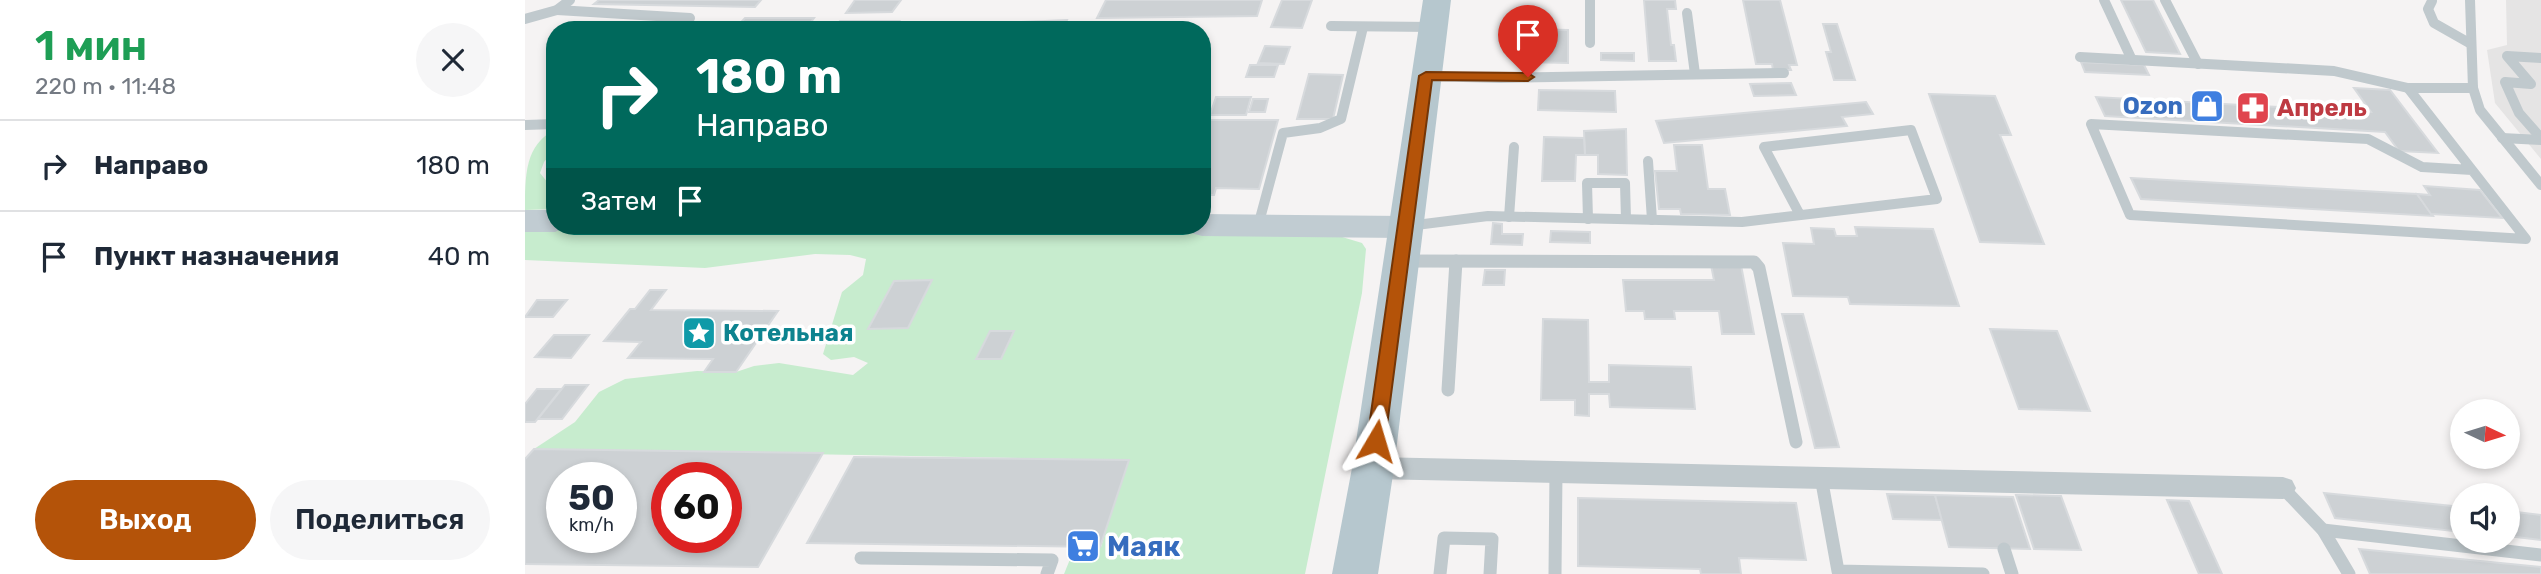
<!DOCTYPE html>
<html lang="ru">
<head>
<meta charset="utf-8">
<style>
	:root { --surface:#fff; --page:#f6f6f7; --text:#1f2937; --muted:#747a83; --line:#e0e1e3; --accent:#b45309 }
	body { margin:0; font-family:Rubik,sans-serif; background:var(--page); color:var(--text); height:100vh; display:flex; flex-direction:column; font-size:26px; white-space:nowrap }
	* { box-sizing:border-box; margin:0 }
	p { font-size:23px; color:var(--muted) }
	.icon { flex:none; width:38px; height:38px; fill:none; stroke:currentColor; stroke-width:2; stroke-linecap:round; stroke-linejoin:round }
	.map { position:relative; flex:1; overflow:hidden }
	.details { display:flex; flex-direction:column; background:var(--surface); width:525px }
	.details>* { flex:none }
	.hud { position:absolute; left:21px; top:21px; width:665px; height:214px; border-radius:28px; box-shadow:0 4px 10px #0003; background:#00695c; color:#fff; overflow:hidden }
	.needle { width:46px; rotate:94deg }
	.controls { position:absolute; left:1925px; top:399px; display:grid; gap:14px }
	.controls a { display:grid; place-items:center; width:70px; height:70px; border-radius:50%; background:var(--surface); box-shadow:0 4px 10px #0003; font-size:35px }
	.speed { position:absolute; left:21px; top:462px; display:flex; gap:14px; font-size:35px; font-weight:700; text-align:center }
	.speed>* { display:grid; place-content:center; width:91px; height:91px; border-radius:50%; background:var(--surface); box-shadow:0 4px 10px #0003; line-height:1 }
	.speed small { font-size:18px; font-weight:400 }
	.speed .limit { border:10px solid #d22; background:#fff; color:#111 }
	.pin { position:absolute; display:grid; place-items:center; width:60px; height:60px; color:#fff; margin:-72px -30px; border-radius:50% 50% 50% 0; rotate:-45deg; box-shadow:0 0 7px #0007 }
	.pin .icon { rotate:45deg }
	.me { position:absolute; width:77px; margin:-38px; rotate:7deg; stroke-linejoin:round; filter:drop-shadow(0 0 5px #0008) }
	.turn { display:flex; align-items:center; gap:24px; height:147px; padding:0 35px; font-size:32px }
	.turn .icon { width:91px; height:91px; stroke-width:2.5 }
	.turn b { display:block; font-size:49px; line-height:60px }
	.then { display:flex; align-items:center; height:66px; padding:0 35px; background:#0003; gap:14px; font-size:26px }
	.round { display:grid; place-items:center; flex:none; width:74px; height:74px; border-radius:37px; background:var(--page) }
	.summary { display:flex; align-items:center; justify-content:space-between; height:119px; padding:0 35px }
	h1 { font-size:42px; font-weight:600; line-height:52px; color:#1e9e55 }
	.button { display:flex; gap:14px; margin-top:auto; padding:14px 35px }
	.button a { flex:1; height:80px; border-radius:42px; background:var(--accent); color:#fff; font-size:28px; font-weight:600; line-height:80px; text-align:center }
	.button a+a { background:var(--page); color:var(--text) }
	ul { padding:0; list-style:none }
	li { display:flex; align-items:center; gap:21px; height:91px; padding:0 35px; border-top:2px solid var(--line) }
	li div { flex:1 }
	li b { display:block; font-size:26px }
	li em { font-style:normal }
	main { display:flex; flex:1; min-height:0 }
	.map>svg:first-child { display:block }
</style>
</head>
<body>
<main>
<section class="details">
<div class="summary"><div><h1>1 мин</h1><p>220 m · 11:48</p></div><a class="round"><svg class="icon" aria-label="close" viewBox="0 0 24 24"><path d="M6 6l12 12M18 6L6 18"/></svg></a></div>
<ul>
<li><svg class="icon" aria-label="right" viewBox="0 0 24 24"><path d="M7 20v-9h11M14 6l5 5-5 5"/></svg><div><b>Направо</b></div><em>180 m</em></li>
<li><svg class="icon" aria-label="arrive" viewBox="0 0 24 24"><path d="M6 21V4h12l-3 4 3 4H6"/></svg><div><b>Пункт назначения</b></div><em>40 m</em></li>
</ul>
<div class="button"><a>Выход</a><a>Поделиться</a></div>
</section>
<div class="map">
<svg width="2016" height="574" viewBox="0 0 2016 574">
	<rect width="100%" height="100%" fill="#f5f3f3"/>
	<path fill="#e5e4e4" d="M1981,0H2016V159L1970,103L1962,50L1982,45Z"/>
	<g fill="#c7ecce">
		<path d="M30,130V149L19,162L15,173L23,183L30,184V209L0,210C0,176 0,144 30,130Z"/>
		<path d="M0,227L804,233L837,243L841,249L837,293L780,574H539L550,547H576L603,460L9,449L50,422L74,392L100,379L172,371L211,372L229,366L254,363L328,375L343,363L329,357L306,360L298,354L317,292L338,275L341,259L325,255L290,254L180,268L0,260Z"/>
	</g>
	<g fill="#cdd1d4" stroke="#d7dadd" stroke-width="2" fill-rule="evenodd">
		<path d="M74,0H236L230,7L69,4Z"/>
		<path d="M330,0H376L367,12L321,13Z"/>
		<path d="M581,0H737L732,16L572,18Z"/>
		<path d="M757,0H787L777,28L746,27Z"/>
		<path d="M1119,0H1150L1151,9H1142L1146,45H1149L1151,61H1124Z"/>
		<path d="M1218,0H1255L1272,65H1264L1266,70H1248L1247,64H1231Z"/>
		<path d="M1596,0H1628L1655,54L1621,52Z"/>
		<path d="M220,18H289L280,30H209Z"/>
		<path d="M542,20L538,30H493L497,22Z"/>
		<path d="M315,21H374L367,30H307Z"/>
		<path d="M1298,24H1312L1330,80H1309L1301,52H1306Z"/>
		<path d="M1002,29L1043,30V63L1000,62Z"/>
		<path d="M740,46L765,47L759,64L733,63Z"/>
		<path d="M1076,53H1109V61L1076,60Z"/>
		<path d="M1556,62L1619,65L1624,75L1560,72Z"/>
		<path d="M725,65H753L749,77H721Z"/>
		<path d="M784,74L818,75L808,119H772Z"/>
		<path d="M1266,83L1271,95L1229,96L1225,84Z"/>
		<path d="M1829,88L1865,90L1913,153L1874,151L1860,132L1580,116L1571,97L1846,112Z"/>
		<path d="M1014,90L1090,91L1091,112L1013,110Z"/>
		<path d="M1404,94L1470,96L1486,135H1475L1519,244L1455,242Z"/>
		<path d="M691,97H726L721,115H685Z"/>
		<path d="M728,99H743L740,112H724Z"/>
		<path d="M1341,102L1348,114L1317,117L1322,126L1139,143L1131,121Z"/>
		<path d="M677,120H753L734,189L691,188L689,195H677Z"/>
		<path d="M1101,129L1102,175L1073,174V155H1060L1059,131Z"/>
		<path d="M1019,137L1059,138L1060,155H1051L1050,181H1017Z"/>
		<path d="M1149,145H1177L1183,189H1200L1205,215L1156,214L1155,209H1134L1130,171H1152Z"/>
		<path d="M1606,178L1892,194L1908,216L1616,199Z"/>
		<path d="M1899,186L1955,190L1977,218L1906,214L1892,194L1905,195Z"/>
		<path d="M968,223L977,224V234H998L997,245L966,244Z"/>
		<path d="M1330,227L1408,229L1434,306L1325,304L1323,297L1268,296L1258,243L1289,244L1286,228L1309,229L1311,236H1332Z"/>
		<path d="M1026,231L1065,232V243L1025,242Z"/>
		<path d="M1186,265H1216L1229,334H1197L1194,311H1149L1150,319H1120L1119,311H1101L1098,280H1189Z"/>
		<path d="M960,270H980L979,285H958Z"/>
		<path d="M407,280L383,328L343,329L369,281Z"/>
		<path d="M125,290H141L126,310L253,311L211,372H179L188,359L103,358L116,342L79,341L105,309H110Z"/>
		<path d="M12,300H42L28,317H0Z"/>
		<path d="M1257,314H1278L1314,447L1290,448Z"/>
		<path d="M1018,319L1063,320L1064,382H1084V365L1166,367L1170,409L1085,407L1084,394H1064V416L1050,415V400H1016Z"/>
		<path d="M1465,329L1532,331L1565,411L1494,409Z"/>
		<path d="M465,331H489L476,359H451Z"/>
		<path d="M29,335H64L46,358L10,357Z"/>
		<path d="M40,385H63L37,419H13Z"/>
		<path d="M12,389H36L10,422H0V404Z"/>
		<path d="M9,449L298,453L233,567L0,564V459ZM37,478H96V537H37ZM142,478H201V537H142Z"/>
		<path d="M329,457L604,460L575,547L282,543Z"/>
		<path d="M1799,493L1937,507V532L1810,518Z"/>
		<path d="M1362,494L1410,495L1417,520L1368,519Z"/>
		<path d="M1410,495L1488,497L1505,549L1424,547Z"/>
		<path d="M1491,495L1536,496L1556,550L1509,549Z"/>
		<path d="M1053,498L1271,503L1281,560L1214,558L1216,574H1176L1175,569L1053,566Z"/>
		<path d="M1642,500L1664,501L1697,574H1674Z"/>
		<path d="M1983,511L2016,515V540L1983,536Z"/>
		<path d="M1834,549L2016,567V574H1845Z"/>
	</g>
	<g fill="none" stroke-linecap="round" stroke-linejoin="round">
		<g stroke="#c0c9cd" stroke-width="10">
			<path d="M1065,0V43"/>
			<path d="M1579,0L1607,60"/>
			<path d="M1640,0L1673,64"/>
			<path d="M1945,0L1948,88L1955,110L2016,185"/>
			<path d="M1907,1L1903,9L1909,23L1946,44"/>
			<path d="M32,10L165,18L153,30"/>
			<path d="M1162,13L1170,74"/>
			<path d="M0,19L32,10L45,0"/>
			<path d="M806,26L908,27"/>
			<path d="M1555,57L1809,71L1883,88H1948"/>
			<path d="M2016,58L1982,56L2006,84L1980,82L1994,113L2016,138"/>
			<path d="M901,76L975,78L1259,73"/>
			<path d="M1883,88L2001,239L1605,215L1566,124L1843,139L1897,167L1947,170"/>
			<path d="M0,125L30,124"/>
			<path d="M1977,138L2016,140"/>
			<path d="M1123,161L1127,220"/>
			<path d="M984,217L989,147"/>
			<path d="M1063,219L1062,183H1100L1101,219"/>
			<path d="M733,226L758,133L795,128L816,119L838,27"/>
			<path d="M883,226L963,216L1217,222L1412,199L1386,130L1239,147L1275,215"/>
		</g>
		<g stroke="#c0c9cd" stroke-width="13">
			<path d="M878,261L1229,262L1234,268L1271,442"/>
			<path d="M923,390L931,261"/>
			<path d="M1296,477L1313,571L1458,574"/>
			<path d="M1758,488L1798,530L1824,574"/>
			<path d="M1798,530L2016,555"/>
			<path d="M1479,549L1487,574"/>
			<path d="M336,558L527,560L522,574"/>
			<path d="M915,574L919,538L967,539L965,574"/>
			<path d="M1030,574L1031,472"/>
		</g>
		<path fill="#c0c9cd" fill-rule="evenodd" d="M848,457L1758,477L1767,480L1771,488L1767,496L1758,499L848,479L839,476L835,468L839,460Z"/>
		<g fill="#c1ccd2" fill-rule="evenodd">
			<path d="M0,210H30V226H43L30,232H0Z"/>
			<path d="M677,214L879,216L890,219L895,227L890,235L879,238L677,236L666,233L662,226H677Z"/>
		</g>
		<path fill="#b6c7ce" fill-rule="evenodd" d="M898,0H926L869,468L853,574H807L827,468Z"/>
	</g>
	<path fill="#b45309" stroke="#753606" stroke-width="2" d="M901,72L1003,73L1009,77L1003,81L907,80L860,441L857,447L851,449L845,447L842,441L894,76Z"/>
	<defs>
		<g id="shop-square" transform="scale(1.75)"><rect x="-9" y="-9" width="18" height="18" rx="4" fill="#3f7fe0" stroke="#fff"/><path d="M-5-2.5h2.3a2.7 3.5 0 0 1 5.4 0H5L5.5 6h-11ZM-1.5-2.5h3a1.5 2.3 0 0 0-3 0Z" fill="#fff"/></g>
		<g id="pharmacy-square" transform="scale(1.75)"><rect x="-9" y="-9" width="18" height="18" rx="4" fill="#e0444e" stroke="#fff"/><path d="M-2-6h4v4h4v4h-4v4h-4v-4h-4v-4h4Z" fill="#fff"/></g>
		<g id="sight-square" transform="scale(1.75)"><rect x="-9" y="-9" width="18" height="18" rx="4" fill="#0f9aa8" stroke="#fff"/><path d="M0-6L1.8-2.2L6-1.7L2.9 1.2L3.7 5.4L0 3.3L-3.7 5.4L-2.9 1.2L-6-1.7L-1.8-2.2Z" fill="#fff"/></g>
		<g id="supermarket-square" transform="scale(1.75)"><rect x="-9" y="-9" width="18" height="18" rx="4" fill="#3f7fe0" stroke="#fff"/><path d="M-6-5.5h2.5l.6 2H6L4.5 2H-2.5L-4.4-4H-6ZM-1.5 3.2a1.3 1.3 0 1 0 .1 0ZM3 3.2a1.3 1.3 0 1 0 .1 0Z" fill="#fff"/></g>
	</defs>
	<g fill-rule="evenodd">
		<use href="#shop-square" x="1682" y="106"/>
		<use href="#pharmacy-square" x="1728" y="108"/>
		<use href="#sight-square" x="174" y="333"/>
		<use href="#supermarket-square" x="558" y="546"/>
	</g>
	<g text-anchor="middle" dominant-baseline="central" stroke-width="7" stroke-linejoin="round" paint-order="stroke">
		<g font-size="24" font-weight="bold" fill="#366cbe" stroke="#fff" text-anchor="end">
			<text x="1658" y="106">Ozon</text>
		</g>
		<g font-size="24" font-weight="bold" fill="#be3a42" stroke="#fff" text-anchor="start">
			<text x="1752" y="108">Апрель</text>
		</g>
		<g font-size="24" font-weight="bold" fill="#0d838f" stroke="#fff" text-anchor="start">
			<text x="198" y="333">Котельная</text>
		</g>
		<g font-size="28" font-weight="bold" fill="#366cbe" stroke="#fff" text-anchor="start">
			<text x="582" y="546">Маяк</text>
		</g>
	</g>
</svg>
<div class="controls">
<a><svg class="needle" viewBox="-14 -14 28 28"><path d="M0-13l5 13h-10z" fill="#e53935"/><path d="M0 13l5-13h-10z" fill="#747a83"/></svg></a>
<a><svg class="icon" aria-label="sound" viewBox="0 0 24 24"><path d="M4 9h4l5-4v14l-5-4H4zM17 9q2 3 0 6"/></svg></a>
</div>
<div class="speed"><div>50<small>km/h</small></div><div class="limit">60</div></div>
<div class="pin" style="left:1003px;top:77px;background:#d93025"><svg class="icon" aria-label="arrive" viewBox="0 0 24 24"><path d="M6 21V4h12l-3 4 3 4H6"/></svg></div>
<svg class="me" style="left:851px;top:441px" viewBox="-20 -20 40 40"><path d="M0-17L14 15 0 8-14 15z" fill="#b45309" stroke="#fff" stroke-width="4"/></svg>
<div class="hud">
<div class="turn"><svg class="icon" aria-label="right" viewBox="0 0 24 24"><path d="M7 20v-9h11M14 6l5 5-5 5"/></svg><div><b>180 m</b>Направо</div></div>
<div class="then">Затем<svg class="icon" aria-label="arrive" viewBox="0 0 24 24"><path d="M6 21V4h12l-3 4 3 4H6"/></svg></div>
</div>
</div>
</main>
</body>
</html>
